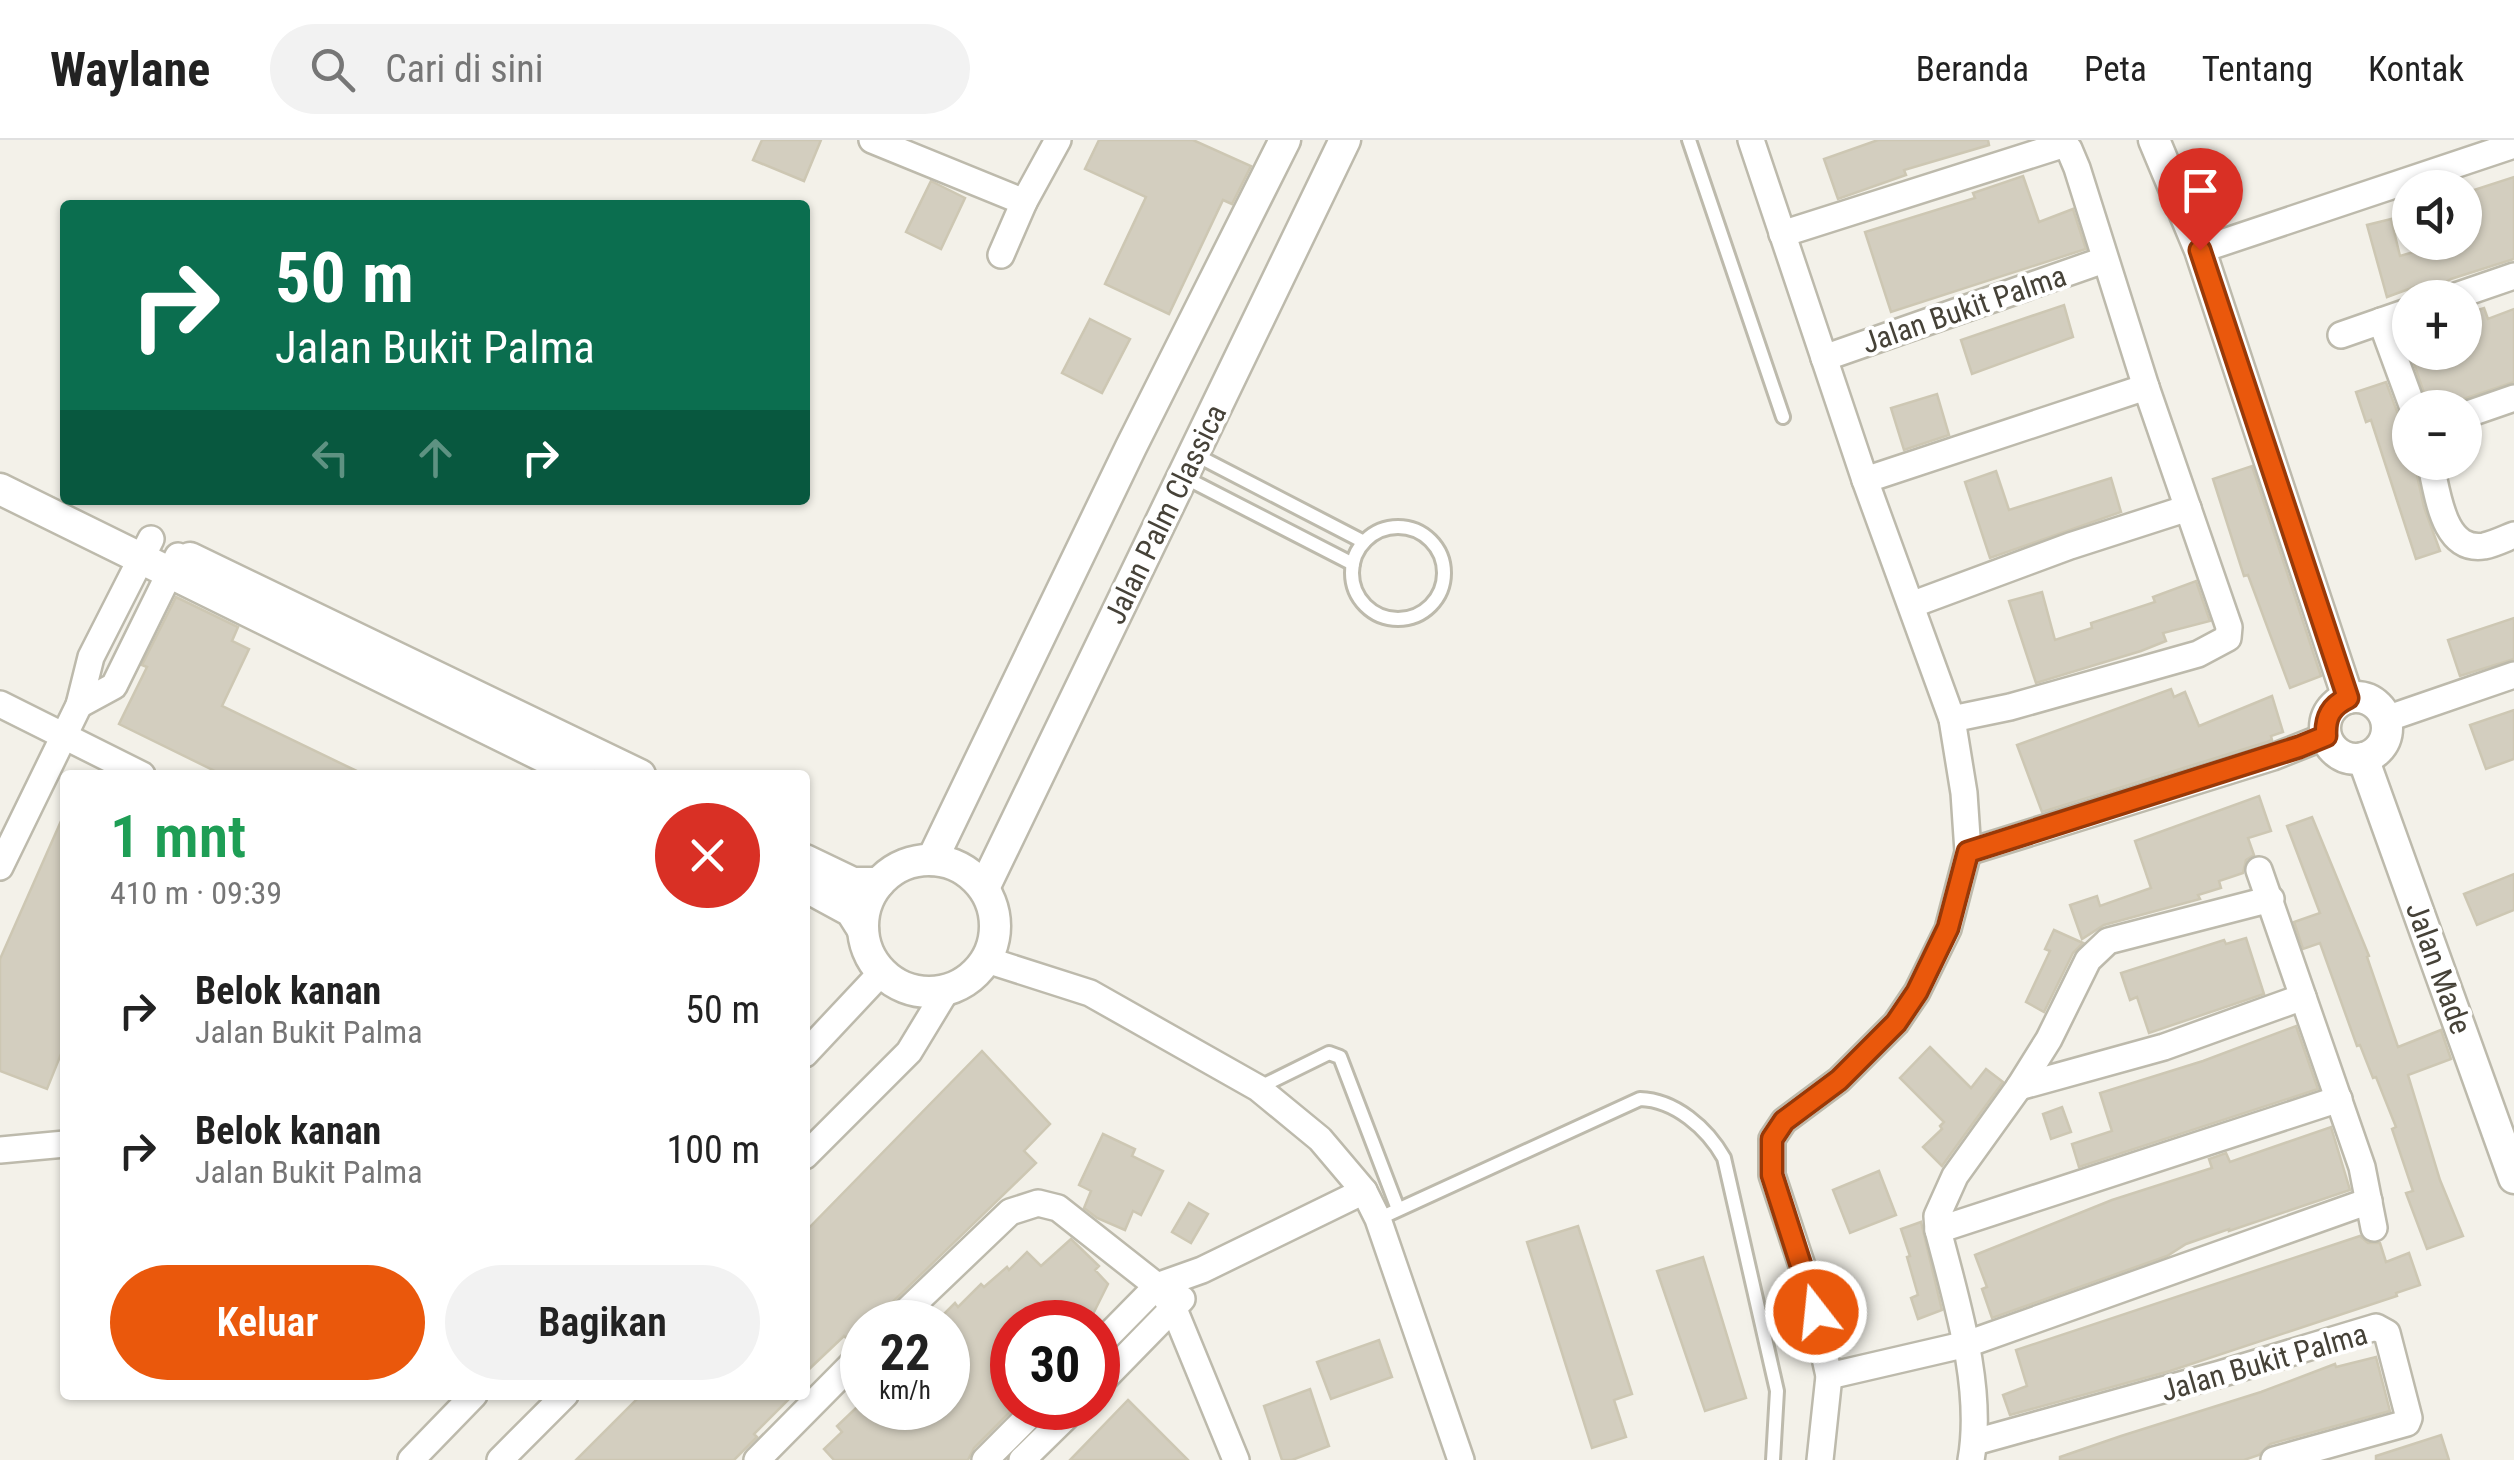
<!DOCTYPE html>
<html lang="id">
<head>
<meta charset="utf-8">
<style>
	:root { --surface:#fff; --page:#f2f2f2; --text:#222; --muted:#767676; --line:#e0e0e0; --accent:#ea580c }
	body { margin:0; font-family:"Roboto Condensed",sans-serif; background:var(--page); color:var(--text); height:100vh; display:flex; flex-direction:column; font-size:38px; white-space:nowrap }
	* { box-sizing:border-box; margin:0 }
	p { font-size:32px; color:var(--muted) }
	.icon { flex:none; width:55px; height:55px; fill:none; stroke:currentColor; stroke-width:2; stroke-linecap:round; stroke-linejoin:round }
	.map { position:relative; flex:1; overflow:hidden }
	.details { position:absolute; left:60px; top:630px; width:750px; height:630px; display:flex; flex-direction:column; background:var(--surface); border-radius:10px; box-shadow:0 2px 8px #0004 }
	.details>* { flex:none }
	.guide { position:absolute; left:60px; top:60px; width:750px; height:305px; border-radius:10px; box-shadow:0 2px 8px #0004; background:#0b6e4f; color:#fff; overflow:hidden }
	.controls { position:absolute; left:2392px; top:30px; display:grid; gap:20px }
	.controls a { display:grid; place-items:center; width:90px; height:90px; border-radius:50%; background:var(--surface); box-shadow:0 2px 8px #0004; font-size:50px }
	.speed { position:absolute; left:840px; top:1160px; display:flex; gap:20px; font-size:50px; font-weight:700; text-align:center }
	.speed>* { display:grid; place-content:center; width:130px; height:130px; border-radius:50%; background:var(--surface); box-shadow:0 2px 8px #0004; line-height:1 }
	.speed small { font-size:25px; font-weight:400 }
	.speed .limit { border:15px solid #d22; background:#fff; color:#111 }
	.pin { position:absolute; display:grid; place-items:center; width:85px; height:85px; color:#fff; margin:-102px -42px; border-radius:50% 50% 50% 0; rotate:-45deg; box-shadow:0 0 10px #0007 }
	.pin .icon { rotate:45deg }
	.me { position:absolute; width:110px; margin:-55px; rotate:344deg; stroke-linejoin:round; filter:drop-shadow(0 0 8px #0008) }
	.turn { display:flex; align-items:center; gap:35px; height:210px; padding:0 50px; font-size:45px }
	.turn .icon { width:130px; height:130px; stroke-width:2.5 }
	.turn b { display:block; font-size:70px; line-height:85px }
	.lanes { display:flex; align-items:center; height:95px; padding:0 50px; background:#0003; justify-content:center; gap:50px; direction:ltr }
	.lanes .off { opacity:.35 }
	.round { display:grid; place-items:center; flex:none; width:105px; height:105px; border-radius:52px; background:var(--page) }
	.overview { display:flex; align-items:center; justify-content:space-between; height:170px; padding:0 50px }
	h1 { font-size:60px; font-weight:600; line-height:75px; color:#1e9e55 }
	.button { display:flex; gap:20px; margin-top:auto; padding:20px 50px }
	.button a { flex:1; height:115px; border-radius:60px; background:var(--accent); color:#fff; font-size:40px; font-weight:600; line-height:115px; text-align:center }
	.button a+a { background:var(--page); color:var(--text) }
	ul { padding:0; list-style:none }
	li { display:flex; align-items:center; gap:30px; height:140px; padding:0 50px }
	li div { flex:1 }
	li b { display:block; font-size:38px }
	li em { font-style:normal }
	header { display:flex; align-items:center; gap:60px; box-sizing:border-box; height:140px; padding:0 50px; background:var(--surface); border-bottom:2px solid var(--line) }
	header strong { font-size:48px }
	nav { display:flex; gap:55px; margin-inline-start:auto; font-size:35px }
	.search { width:700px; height:90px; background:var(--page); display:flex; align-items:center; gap:25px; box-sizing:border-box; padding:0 35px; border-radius:55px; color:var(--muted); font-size:38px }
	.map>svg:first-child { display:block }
</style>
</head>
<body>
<header>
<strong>Waylane</strong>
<div class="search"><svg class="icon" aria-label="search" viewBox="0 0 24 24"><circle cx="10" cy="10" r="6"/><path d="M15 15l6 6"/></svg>Cari di sini</div>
<nav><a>Beranda</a><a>Peta</a><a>Tentang</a><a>Kontak</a></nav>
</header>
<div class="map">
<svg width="2514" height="1320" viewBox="0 0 2514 1320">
	<rect width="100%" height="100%" fill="#f3f1e9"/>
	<g fill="#d3cebf" stroke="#cdc7b3" stroke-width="2.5">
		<path d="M762,0H821L804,41L753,20Z"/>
		<path d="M1099,0H1193L1251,26L1232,64L1223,60L1169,174L1105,144L1146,57L1085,29Z"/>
		<path d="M1878,0H1988L1989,5L1904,30L1906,35L1838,59L1824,19Z"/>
		<path d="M2023,36L2039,82L2073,69L2086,109L1891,172L1865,92L1975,58L1973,53Z"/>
		<path d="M2514,37V119L2451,139L2438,147L2415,151L2414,147L2387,157L2367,85L2391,79L2400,116L2448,102H2465V53Z"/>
		<path d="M931,41L965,58L941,109L906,92Z"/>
		<path d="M2064,165L2073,197L1972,234L1961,200Z"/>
		<path d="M2484,168L2488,179L2514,169V242L2460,260L2451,268H2429L2410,212H2465V174Z"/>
		<path d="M1090,179L1130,199L1102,253L1062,233Z"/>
		<path d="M2386,242L2398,274L2410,284V322H2414L2424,367L2440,411L2416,419L2371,280L2366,282L2356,252Z"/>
		<path d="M1937,254L1949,295L1904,310L1891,268Z"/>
		<path d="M2252,326L2321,536L2290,548L2248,435L2244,436L2213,339Z"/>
		<path d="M1996,331L2009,370L2111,338L2121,372L1990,418L1965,342Z"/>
		<path d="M2196,441L2210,481L2163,493L2166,501L2141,511L2036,543L2009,461L2042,452L2055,500L2092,488L2091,483L2155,462L2153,457Z"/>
		<path d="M176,457L238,487L232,501L249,509L222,566L365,635H223L119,584L147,527L142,525Z"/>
		<path d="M2514,478V519L2460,536L2448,500Z"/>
		<path d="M2171,549L2174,557L2185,552L2199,586L2272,556L2283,592L2271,596L2272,600L2267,602L2042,672L2017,605Z"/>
		<path d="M2514,570V619L2486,629L2470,585Z"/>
		<path d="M2259,656L2271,691L2248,698L2254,715L2246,720L2243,733L2219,741L2221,748L2198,755L2200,759L2104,785L2082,799L2070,765L2097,756L2100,766L2151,748L2135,701Z"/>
		<path d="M65,672V904L47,949L0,931V819Z"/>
		<path d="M2312,677L2369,816L2367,817L2398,907L2441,890L2451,919L2408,935L2440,1040L2463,1096L2427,1109L2406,1053L2413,1051L2392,989L2396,987L2376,937L2373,938L2360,905L2357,906L2320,803L2303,809L2294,782L2320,773L2287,686Z"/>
		<path d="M2514,734V770L2477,785L2464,754Z"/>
		<path d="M2054,790L2083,803L2073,813L2044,872L2026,862L2050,811L2045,809Z"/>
		<path d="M2246,798L2264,854L2149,893L2137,857L2130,860L2121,833L2224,800L2226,804Z"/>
		<path d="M2296,886L2318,949L2079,1027L2072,1004L2112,991L2100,953L2203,921Z"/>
		<path d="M1930,907L1971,948L1986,929L2003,942L1942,1026L1923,1007L1942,989L1940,986L1944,982L1900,938Z"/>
		<path d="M982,911L1050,984L1024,1011L1036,1023L872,1182H862V1198L851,1202L844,1196L805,1233V1092Z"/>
		<path d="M2062,967L2071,992L2051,999L2043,974Z"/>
		<path d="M2331,987L2350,1050L2229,1091V1089L2186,1104L2167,1116L1992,1178L1982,1149L1987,1147L1975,1115L2112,1060L2212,1028L2209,1019L2226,1013L2230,1022Z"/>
		<path d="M1103,994L1135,1009L1132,1016L1163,1031L1141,1075L1133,1071L1125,1090L1097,1078L1084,1068L1091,1051L1079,1045Z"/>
		<path d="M1879,1031L1896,1075L1850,1093L1833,1050Z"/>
		<path d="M1189,1063L1208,1074L1191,1103L1172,1092Z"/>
		<path d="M1921,1082L1942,1170L1918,1179L1911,1158L1918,1155L1907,1117L1910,1116L1901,1089Z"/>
		<path d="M1578,1086L1632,1254L1614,1260L1626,1297L1592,1308L1527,1102Z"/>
		<path d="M2360,1096L2368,1103H2380L2386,1122L2409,1113L2420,1145L2396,1153L2397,1156L2170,1231L2010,1275L2003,1255L2027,1246L2016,1210Z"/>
		<path d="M1071,1099L1099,1126L1095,1130L1108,1144L1092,1176L1086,1182H1054L1038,1166L1020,1182H1012V1270L974,1308L968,1320H834L824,1309L842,1292L837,1286L856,1268H948V1202L953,1197L948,1192V1182L937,1181L955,1163L958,1167L981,1144L984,1147L1007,1127L1009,1130L1027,1112L1041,1126Z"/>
		<path d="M1703,1117L1746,1258L1705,1271L1657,1131Z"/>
		<path d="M1379,1200L1392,1237L1331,1259L1317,1222Z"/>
		<path d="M2376,1217L2390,1271L2270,1304L2259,1315L2244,1320H2060V1317L2121,1296L2261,1252L2335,1224L2336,1227Z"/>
		<path d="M1310,1249L1329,1306L1292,1320H1282L1264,1266Z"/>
		<path d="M641,1255H793L754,1294L757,1297L734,1320H576Z"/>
		<path d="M1128,1260L1188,1320H1070Z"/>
		<path d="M2441,1295L2449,1320H2376V1316Z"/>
	</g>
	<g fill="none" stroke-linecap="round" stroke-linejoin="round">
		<g stroke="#bdbaac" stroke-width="18">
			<g id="service">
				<path d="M1689,0L1783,277"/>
				<path d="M1194,314L1364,402"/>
				<path d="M1182,336L1353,424"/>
				<circle cx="1398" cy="433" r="46"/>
				<path d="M1258,948L1329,913L1340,917L1398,1069"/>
				<path d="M1378,1079L1640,959C1675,960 1707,988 1724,1018L1777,1251L1773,1320"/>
			</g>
		</g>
		<g stroke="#bdbaac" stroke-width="30">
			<g id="minor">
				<path d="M872,0L1024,62"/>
				<path d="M1751,0L1865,340L1952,579L1964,653L1968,712L1948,789L1917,852L1896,883L1839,940L1784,981L1772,999V1035L1810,1150L1829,1236L1820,1320"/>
				<path d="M1782,94L2062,5L2069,9L2077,28L2146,247L2229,487L2228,498L2198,514L2010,567L1952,579"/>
				<path d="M2200,110L2514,5"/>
				<path d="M1001,115L1024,62L1058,0"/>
				<path d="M2450,158L2514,136"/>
				<path d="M2381,181L2413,268"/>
				<path d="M2341,195L2410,171"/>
				<path d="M1824,218L2104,120"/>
				<path d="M2465,275L2514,258"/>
				<path d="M2430,322C2438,352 2442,412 2484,406C2494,404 2504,399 2514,395"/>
				<path d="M1865,340L2146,247"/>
				<path d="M1911,465L2070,406L2188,368"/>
				<path d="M0,564L142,635"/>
				<path d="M79,565L114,546L178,416"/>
				<path d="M2386,579L2514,535"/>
				<path d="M1968,712L2273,617L2326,596"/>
				<path d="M0,727L79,565L91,517L151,399"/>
				<path d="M2259,730L2362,1027L2374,1088"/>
				<path d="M987,820L1090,853L1258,948L1320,999L1364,1051L1378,1079L1461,1320"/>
				<path d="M805,914L881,833"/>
				<path d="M2019,947L2164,907L2303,857"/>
				<path d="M0,1010L65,1004"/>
				<path d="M805,1016L909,912L946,851"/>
				<path d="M1938,1090L2339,959"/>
				<path d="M895,1182L1010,1072L1038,1063L1058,1068L1157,1146L1174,1169L1236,1320"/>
				<path d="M1098,1206L1157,1146L1202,1130L1364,1051"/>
				<path d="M1829,1236L1967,1204L2369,1061"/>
				<path d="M1098,1245L1182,1159"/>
				<path d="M1975,1302L2220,1234L2376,1187L2387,1193L2409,1278L2407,1283L2274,1320"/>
				<path d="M411,1320L474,1255"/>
				<path d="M500,1320L565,1255"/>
				<path d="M757,1320L862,1214"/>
				<path d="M985,1320L1037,1268"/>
				<path d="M1022,1320L1075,1268"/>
				<path d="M1971,1320C1984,1247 1956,1160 1938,1090L1937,1076L1955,1036L2019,947L2049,899L2088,820L2108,801L2271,759"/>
			</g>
		</g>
		<g stroke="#bdbaac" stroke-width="35">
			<g id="tertiary">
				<path d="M2154,0L2200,110L2348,558"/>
				<path d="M0,349L581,635"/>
				<path d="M190,418L640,635"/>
				<circle cx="2356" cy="588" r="31"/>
				<path d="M2363,618L2514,1038"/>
				<circle cx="929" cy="786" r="66"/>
				<path d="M805,720L853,743H879"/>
				<path d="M932,720L1131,307L1285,0"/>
				<path d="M805,746L851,771L863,790"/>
				<path d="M984,748L1345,0"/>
			</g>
		</g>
		<use href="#service" stroke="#fff" stroke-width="12"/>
		<use href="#minor" stroke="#fff" stroke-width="25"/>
		<use href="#tertiary" stroke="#fff" stroke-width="30"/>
	</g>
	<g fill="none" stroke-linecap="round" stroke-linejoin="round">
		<g stroke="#983908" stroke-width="25">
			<path id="route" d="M1816,1172L1772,1035V999L1784,981L1839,940L1896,883L1917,852L1948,788L1968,712L2299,607L2326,596C2325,577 2331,566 2348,558L2200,110"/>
		</g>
		<use href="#route" stroke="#ea580c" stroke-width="18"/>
	</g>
	<g text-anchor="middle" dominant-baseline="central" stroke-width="8" stroke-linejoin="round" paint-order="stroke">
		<g font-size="30" fill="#464238" stroke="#fff">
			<text transform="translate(1964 169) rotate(-19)">Jalan Bukit Palma</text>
			<text transform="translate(1165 374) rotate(-64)">Jalan Palm Classica</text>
			<text transform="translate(2439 828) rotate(70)">Jalan Made</text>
			<text transform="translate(2264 1222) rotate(-16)">Jalan Bukit Palma</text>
		</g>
	</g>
</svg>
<div class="controls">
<a><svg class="icon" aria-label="sound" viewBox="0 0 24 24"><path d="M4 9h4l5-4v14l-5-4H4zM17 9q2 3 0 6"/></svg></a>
<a>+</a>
<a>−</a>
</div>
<div class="speed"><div>22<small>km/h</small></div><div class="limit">30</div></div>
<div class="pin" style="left:2200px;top:110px;background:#d93025"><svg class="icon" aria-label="arrive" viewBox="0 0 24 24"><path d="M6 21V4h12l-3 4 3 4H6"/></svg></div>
<svg class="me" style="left:1816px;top:1172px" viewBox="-20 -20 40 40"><circle r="17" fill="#ea580c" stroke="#fff" stroke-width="3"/><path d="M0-11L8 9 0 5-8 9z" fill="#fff"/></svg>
<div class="guide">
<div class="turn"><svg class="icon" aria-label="right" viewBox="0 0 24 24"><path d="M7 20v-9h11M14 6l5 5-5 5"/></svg><div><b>50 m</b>Jalan Bukit Palma</div></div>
<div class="lanes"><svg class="icon off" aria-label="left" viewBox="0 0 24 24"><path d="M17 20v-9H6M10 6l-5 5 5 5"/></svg><svg class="icon off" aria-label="ahead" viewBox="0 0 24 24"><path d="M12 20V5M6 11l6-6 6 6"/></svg><svg class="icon" aria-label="right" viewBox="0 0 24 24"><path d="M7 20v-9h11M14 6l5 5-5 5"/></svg></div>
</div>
<section class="details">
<div class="overview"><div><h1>1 mnt</h1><p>410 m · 09:39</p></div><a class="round" style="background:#d93025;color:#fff"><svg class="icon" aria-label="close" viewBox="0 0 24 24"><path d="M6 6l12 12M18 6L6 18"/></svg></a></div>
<ul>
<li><svg class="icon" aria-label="right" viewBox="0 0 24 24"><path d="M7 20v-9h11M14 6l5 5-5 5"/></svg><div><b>Belok kanan</b><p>Jalan Bukit Palma</p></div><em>50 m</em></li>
<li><svg class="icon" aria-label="right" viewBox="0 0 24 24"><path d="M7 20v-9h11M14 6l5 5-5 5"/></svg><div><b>Belok kanan</b><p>Jalan Bukit Palma</p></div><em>100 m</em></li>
</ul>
<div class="button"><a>Keluar</a><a>Bagikan</a></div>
</section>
</div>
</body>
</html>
